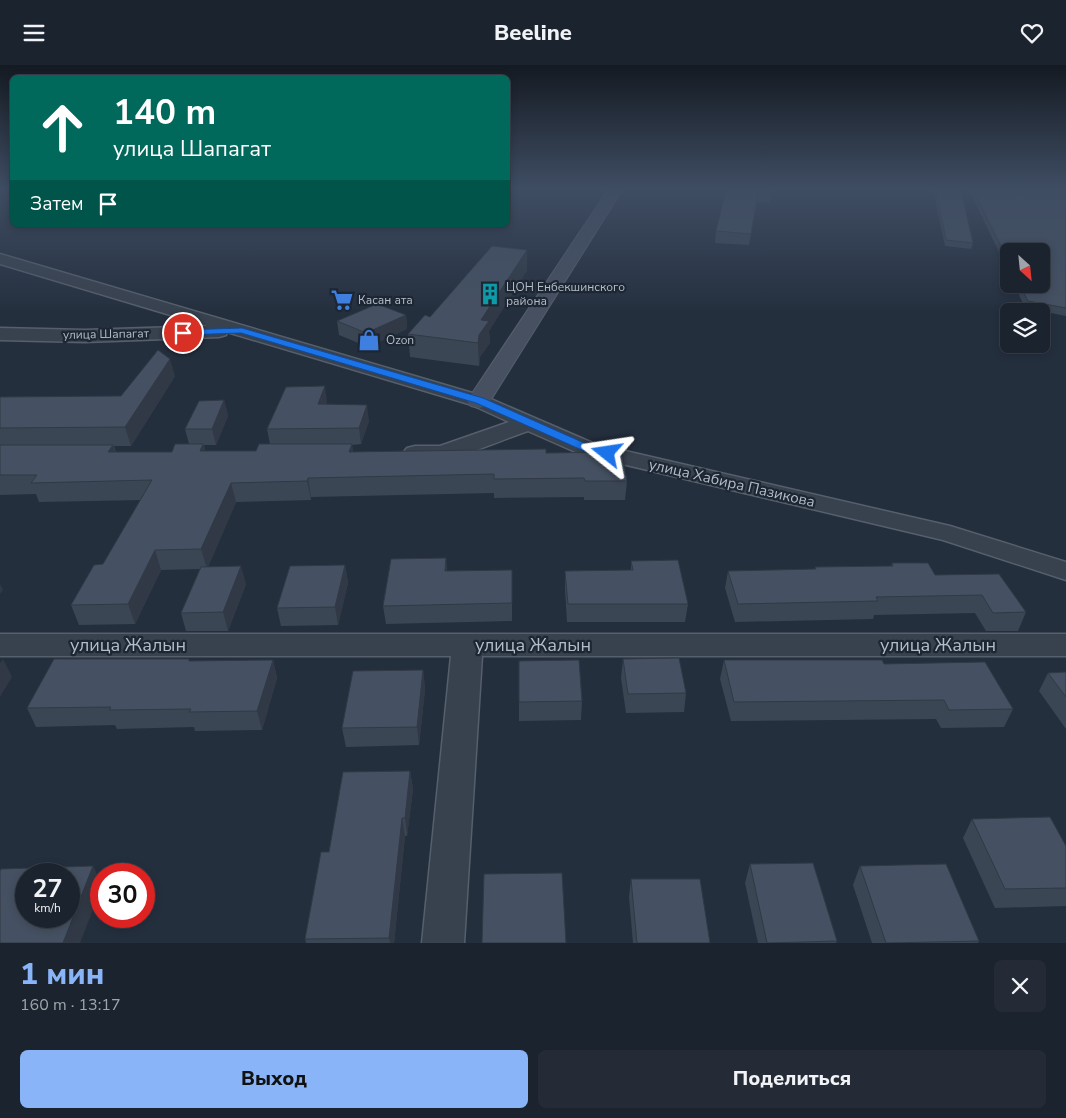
<!DOCTYPE html>
<html lang="ru">
<head>
<meta charset="utf-8">
<style>
	:root { --surface:#1b232e; --page:#242b36; --text:#f1f3f6; --muted:#a0a4aa; --line:#39404a; --accent:#8ab4f8 }
	body { margin:0; font-family:"Nunito Sans",sans-serif; background:var(--page); color:var(--text); height:100vh; display:flex; flex-direction:column; font-size:19px; white-space:nowrap }
	* { box-sizing:border-box; margin:0 }
	p { font-size:16px; color:var(--muted) }
	.icon { flex:none; width:28px; height:28px; fill:none; stroke:currentColor; stroke-width:2; stroke-linecap:round; stroke-linejoin:round }
	.map { position:relative; height:878px; overflow:hidden }
	.drawer { display:flex; flex-direction:column; background:var(--surface); flex:1 }
	.drawer>* { flex:none }
	.guide { position:absolute; left:10px; top:10px; width:500px; height:152px; border-radius:8px; box-shadow:0 2px 8px #0003,0 0 0 1px var(--line); background:#00695c; color:#fff; overflow:hidden }
	.needle { width:32px; rotate:153deg }
	.buttons { position:absolute; left:1000px; top:178px; display:grid; gap:10px }
	.buttons a { display:grid; place-items:center; width:50px; height:50px; border-radius:8px; background:var(--surface); box-shadow:0 2px 8px #0003,0 0 0 1px var(--line); font-size:25px }
	.speed { position:absolute; left:15px; top:798px; display:flex; gap:10px; font-size:25px; font-weight:700; text-align:center }
	.speed>* { display:grid; place-content:center; width:65px; height:65px; border-radius:50%; background:var(--surface); box-shadow:0 2px 8px #0003,0 0 0 1px var(--line); line-height:1 }
	.speed small { font-size:12px; font-weight:400 }
	.speed .limit { border:8px solid #d22; background:#fff; color:#111 }
	.pin { position:absolute; display:grid; place-items:center; width:42px; height:42px; color:#fff; margin:-21px; border:2px solid #fff; border-radius:50%; box-shadow:0 1px 5px #0007 }
	.me { position:absolute; width:55px; margin:-28px; rotate:285deg; stroke-linejoin:round; filter:drop-shadow(0 0 4px #0008) }
	.turn { display:flex; align-items:center; gap:18px; height:105px; padding:0 20px; font-size:22px }
	.turn .icon { width:65px; height:65px; stroke-width:2.5 }
	.turn b { display:block; font-size:35px; line-height:42px }
	.then { display:flex; align-items:center; height:48px; padding:0 20px; background:#0003; gap:10px; font-size:19px }
	.round { display:grid; place-items:center; flex:none; width:52px; height:52px; border-radius:8px; background:var(--page) }
	.headline { display:flex; align-items:center; justify-content:space-between; height:85px; padding:0 20px }
	h1 { font-size:30px; font-weight:800; line-height:38px; color:var(--accent) }
	.action { display:flex; gap:10px; margin-top:auto; padding:10px 20px }
	.action a { flex:1; height:58px; border-radius:8px; background:var(--accent); color:#111; font-size:20px; font-weight:800; line-height:58px; text-align:center }
	.action a+a { background:var(--page); color:var(--text) }
	header { display:flex; justify-content:space-between; align-items:center; height:65px; padding:0 20px; background:var(--surface); font-size:22px; font-weight:800 }
	.map>svg:first-child { display:block }
</style>
</head>
<body>
<header><svg class="icon" aria-label="menu" viewBox="0 0 24 24"><path d="M4 6h16M4 12h16M4 18h16"/></svg>Beeline<svg class="icon" aria-label="heart" viewBox="0 0 24 24"><path d="M12 20l-8-8c-3-5 5-10 8-4 3-6 11-1 8 4z"/></svg></header>
<div class="map">
<svg width="1066" height="878" viewBox="0 0 1066 878">
	<rect width="100%" height="100%" fill="#242f3e"/>
	<g fill="none" stroke-linecap="round" stroke-linejoin="round">
		<g stroke="#565f6c" stroke-width="3">
			<g id="street">
				<path d="M607,125H621L619,128H608Z"/>
				<path d="M0,189L486,332L595,379L950,461L1066,497V515L943,475L580,389L528,366C491,378 446,403 407,393L403,388L407,383L415,381H440L509,357L472,340L227,267L226,270L219,272L85,277L0,275V263L85,265L207,261L0,199Z"/>
				<path d="M0,569H1066V591H482L464,878H422L451,591H0Z"/>
			</g>
		</g>
		<g stroke="#565f6c" stroke-width="2">
			<path id="secondary" d="M608,125H622L487,341L479,343L471,341L467,336Z"/>
		</g>
		<use href="#street" fill="#38414e" fill-rule="evenodd"/>
		<use href="#secondary" fill="#465061" fill-rule="evenodd"/>
	</g>
	<g fill="#3b4654">
		<path d="M726,125H772L770,138L757,137L749,180L715,178L716,166Z"/>
		<path d="M933,125H961L973,178L971,184L945,181Z"/>
		<path d="M969,125H1066V251L1025,243L1014,219H1041L1009,186V208Z"/>
		<path d="M527,185V205L489,266L490,278L480,292L479,301L410,292L408,269L430,252Z"/>
		<path d="M406,250L407,264L368,282L339,270L337,256Z"/>
		<path d="M175,311L131,381H114L116,387H172L189,379L185,364L224,335L228,351L216,380H204L205,386H256L270,379L267,364L327,337L326,339L369,356L361,379L352,380L353,387L546,388L627,416L625,435H584V432L494,433V428L311,432V435L236,437L208,502L246,519L228,566H186L181,548L200,504L161,505L135,559L79,560L71,540L103,499L141,435L39,437L36,429L0,430V332L121,331Z"/>
		<path d="M446,493L447,506L512,505V556L386,559L383,541Z"/>
		<path d="M631,496L688,539L685,557H567L565,524V506L631,505Z"/>
		<path d="M892,498L935,510L1026,547L1018,566H986L975,548L874,550L873,554L735,557L725,523L728,506L815,504V502L891,501Z"/>
		<path d="M345,500L348,518L338,560L281,561L277,543Z"/>
		<path d="M623,594L686,628L684,647L626,648L621,613Z"/>
		<path d="M273,595L277,613L262,665L195,666L194,662L117,664L115,660L36,662L27,643L190,596Z"/>
		<path d="M724,595L884,599L1013,644L1004,662L941,663L936,654L731,656L720,614Z"/>
		<path d="M519,596L582,636L581,655L519,656Z"/>
		<path d="M423,605L425,624L419,680L346,682L342,663Z"/>
		<path d="M1066,607V664L1039,626L1048,608Z"/>
		<path d="M410,706L413,724L407,771H405L394,878H306L305,874L329,787Z"/>
		<path d="M972,754L1066,781V841L995,843L963,773Z"/>
		<path d="M750,799L837,876L836,878H758L745,818Z"/>
		<path d="M860,801L979,876L978,878H872L853,820Z"/>
		<path d="M631,814L710,878H633L629,832Z"/>
	</g>
	<g fill="#303945">
		<path d="M527,185V205L489,266L490,278L480,292L479,301L478,278L481,255Z"/>
		<path d="M406,250L407,264L368,282L366,268Z"/>
		<path d="M170,294L175,311L131,381L125,362Z"/>
		<path d="M325,321L327,337L321,355L318,339Z"/>
		<path d="M224,335L228,351L216,380L212,364Z"/>
		<path d="M367,340L369,356L361,379L359,363Z"/>
		<path d="M203,379L208,398L200,386Z"/>
		<path d="M352,379L355,397L349,387Z"/>
		<path d="M113,380L119,398L108,387Z"/>
		<path d="M308,413L311,432V435L307,416Z"/>
		<path d="M231,418L236,437L207,504L201,484Z"/>
		<path d="M155,485L161,505L135,559L128,539Z"/>
		<path d="M446,493L447,511L445,506Z"/>
		<path d="M345,500L348,518L338,560L335,542Z"/>
		<path d="M241,501L246,519L228,566L223,547Z"/>
		<path d="M0,519L3,525L0,529Z"/>
		<path d="M3,594L12,612L0,632V598Z"/>
		<path d="M273,595L277,613L262,665L257,646Z"/>
		<path d="M423,605L425,624L419,680L417,662Z"/>
		<path d="M410,706L413,724L407,771L405,753Z"/>
		<path d="M402,753L405,771L394,878H390L389,873Z"/>
		<path d="M93,801L101,817V824L80,878H63Z"/>
	</g>
	<g fill="#455162" stroke="#303945" fill-rule="evenodd">
		<path d="M726,125H772L771,127L758,126L751,169L716,166Z"/>
		<path d="M936,125H961L973,178L946,175Z"/>
		<path d="M973,125H1066V243L1028,236L1019,219H1041V186H1009V197Z"/>
		<path d="M492,181L527,185L481,255L489,256L479,270L478,278L408,269L425,250L430,252Z"/>
		<path d="M377,239L406,250L366,268L337,256Z"/>
		<path d="M158,285L170,294L125,362L0,363V332L121,331Z"/>
		<path d="M325,321L318,339L367,340L359,363L267,364L286,322Z"/>
		<path d="M224,335L212,364H185L199,336Z"/>
		<path d="M175,379H203L200,386H256L259,379H352L349,387L546,384V388L622,387L627,416H585L584,413L494,414V409L308,413L307,416L231,418L201,484L155,485L128,539L71,540L94,500L103,499L152,415L31,418L37,410H0V380H113L108,387H172Z"/>
		<path d="M446,493L445,506L512,505V538L383,541L391,494Z"/>
		<path d="M678,495L688,539H568L565,506L633,505L631,496Z"/>
		<path d="M892,498H928L935,510L999,509L1026,547L993,548L982,530L876,532L878,536L738,539L728,506L816,504L815,502L893,501Z"/>
		<path d="M345,500L335,542L277,543L290,501Z"/>
		<path d="M241,501L223,547L181,548L201,502Z"/>
		<path d="M679,593L686,628L628,629L623,594Z"/>
		<path d="M54,594H189V596L273,595L257,646L189,647L191,644L109,645L111,642L27,643Z"/>
		<path d="M579,595L582,636L519,637V596Z"/>
		<path d="M724,595H882L884,599L985,597L1013,644L949,645L944,635L734,637Z"/>
		<path d="M423,605L417,662L342,663L353,606Z"/>
		<path d="M1066,607V632L1048,608Z"/>
		<path d="M410,706L405,753H402L389,873L305,874L321,787H329L343,707Z"/>
		<path d="M1050,752L1066,781V823L1005,824L972,754Z"/>
		<path d="M813,798L837,876L767,878L750,799Z"/>
		<path d="M946,799L979,876L886,878L860,801Z"/>
		<path d="M93,801L63,878H0V806L1,804ZM26,809H69V851H26Z"/>
		<path d="M562,808L566,878H482L484,809Z"/>
		<path d="M631,814H700L710,878H637Z"/>
	</g>
	<linearGradient id="sky" x2="0" y2="1"><stop stop-color="#141a22"/><stop offset="0.5" stop-color="#3f4d63"/><stop offset="1" stop-color="#3f4d63" stop-opacity="0"/></linearGradient>
	<rect width="1066" height="248" fill="url(#sky)"/>
	<path fill="#1a73e8" stroke="#114b97" d="M242,263L483,333L591,381L611,386L612,388L607,391L584,386L476,338L241,268L183,270L179,268L183,265Z"/>
	<defs>
		<g id="building-bare" transform="scale(1.725)"><path d="M-4-6H4V6H1V3H-1V6H-4ZM-2.5-4.3h1.7v1.8h-1.7ZM.8-4.3h1.7v1.8H.8ZM-2.5-1h1.7V.8h-1.7ZM.8-1h1.7V.8H.8Z" fill="#0f9aa8" stroke="#1d2633" stroke-width="2.5" paint-order="stroke"/></g>
		<g id="supermarket-bare" transform="scale(1.725)"><path d="M-6-5.5h2.5l.6 2H6L4.5 2H-2.5L-4.4-4H-6ZM-1.5 3.2a1.3 1.3 0 1 0 .1 0ZM3 3.2a1.3 1.3 0 1 0 .1 0Z" fill="#3f7fe0" stroke="#1d2633" stroke-width="2.5" paint-order="stroke"/></g>
		<g id="shop-bare" transform="scale(1.725)"><path d="M-5-2.5h2.3a2.7 3.5 0 0 1 5.4 0H5L5.5 6h-11ZM-1.5-2.5h3a1.5 2.3 0 0 0-3 0Z" fill="#3f7fe0" stroke="#1d2633" stroke-width="2.5" paint-order="stroke"/></g>
	</defs>
	<g fill-rule="evenodd">
		<use href="#building-bare" x="490" y="229"/>
		<use href="#supermarket-bare" x="342" y="235"/>
		<use href="#shop-bare" x="369" y="275"/>
	</g>
	<g text-anchor="middle" dominant-baseline="central" stroke-width="4.5" stroke-linejoin="round" paint-order="stroke">
		<g font-size="12" fill="#b4bcc9" stroke="#1d2633" text-anchor="start">
			<text x="506" y="222">ЦОН Енбекшинского<tspan x="506" dy="14">района</tspan></text>
			<text x="358" y="235">Касан ата</text>
			<text x="386" y="275">Ozon</text>
		</g>
		<g font-size="12" fill="#b4bcc9" stroke="#1d2633">
			<text transform="translate(106 269) rotate(-1)">улица Шапагат</text>
		</g>
		<g font-size="15" fill="#b4bcc9" stroke="#1d2633">
			<text transform="translate(732 418) rotate(13)">улица Хабира Пазикова</text>
		</g>
		<g font-size="18" fill="#b4bcc9" stroke="#1d2633">
			<text x="128" y="580">улица Жалын</text>
			<text x="533" y="580">улица Жалын</text>
			<text x="938" y="580">улица Жалын</text>
		</g>
	</g>
</svg>
<div class="buttons">
<a><svg class="needle" viewBox="-14 -14 28 28"><path d="M0-13l5 13h-10z" fill="#e53935"/><path d="M0 13l5-13h-10z" fill="#a0a4aa"/></svg></a>
<a><svg class="icon" aria-label="layers" viewBox="0 0 24 24"><path d="M12 4l9 5-9 5-9-5zM3 14l9 5 9-5"/></svg></a>
</div>
<div class="speed"><div>27<small>km/h</small></div><div class="limit">30</div></div>
<div class="pin" style="left:183px;top:268px;background:#d93025"><svg class="icon" aria-label="arrive" viewBox="0 0 24 24"><path d="M6 21V4h12l-3 4 3 4H6"/></svg></div>
<svg class="me" style="left:607px;top:388px" viewBox="-20 -20 40 40"><path d="M0-17L14 15 0 8-14 15z" fill="#1a73e8" stroke="#fff" stroke-width="4"/></svg>
<div class="guide">
<div class="turn"><svg class="icon" aria-label="ahead" viewBox="0 0 24 24"><path d="M12 20V5M6 11l6-6 6 6"/></svg><div><b>140 m</b>улица Шапагат</div></div>
<div class="then">Затем<svg class="icon" aria-label="arrive" viewBox="0 0 24 24"><path d="M6 21V4h12l-3 4 3 4H6"/></svg></div>
</div>
</div>
<section class="drawer">
<div class="headline"><div><h1>1 мин</h1><p>160 m · 13:17</p></div><a class="round"><svg class="icon" aria-label="close" viewBox="0 0 24 24"><path d="M6 6l12 12M18 6L6 18"/></svg></a></div>
<div class="action"><a>Выход</a><a>Поделиться</a></div>
</section>
</body>
</html>
